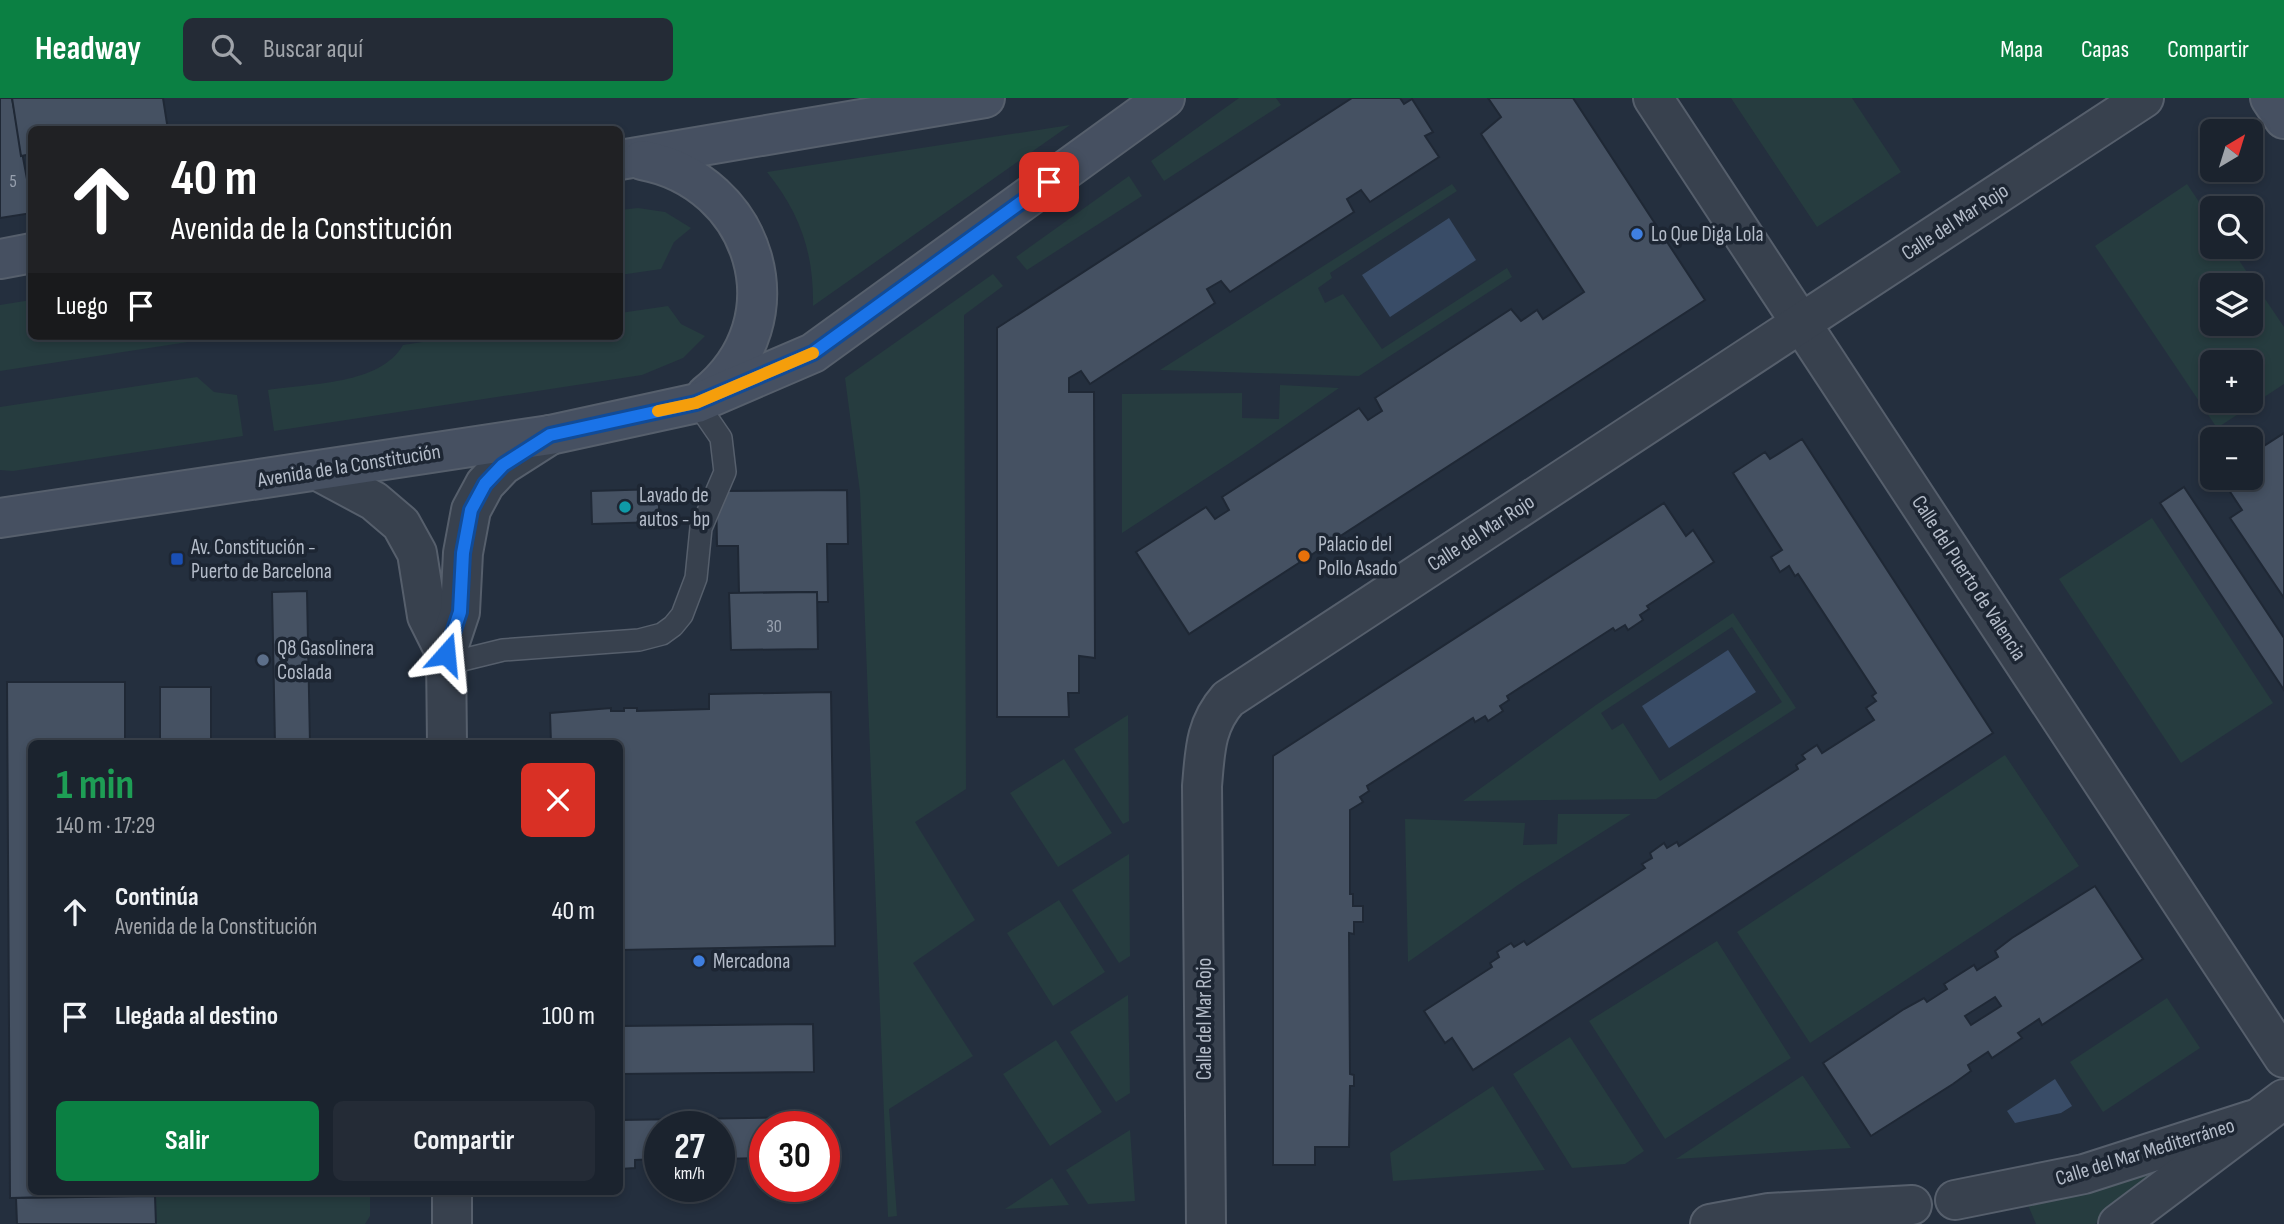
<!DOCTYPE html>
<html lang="es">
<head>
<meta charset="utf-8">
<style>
	:root { --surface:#1b232e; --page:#242b36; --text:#f1f3f6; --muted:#a0a4aa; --line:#39404a; --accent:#0b8043 }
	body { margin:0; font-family:"Sofia Sans Condensed",sans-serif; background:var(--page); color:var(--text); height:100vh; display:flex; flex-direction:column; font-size:26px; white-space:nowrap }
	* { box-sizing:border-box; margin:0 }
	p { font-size:23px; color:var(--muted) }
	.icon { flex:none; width:38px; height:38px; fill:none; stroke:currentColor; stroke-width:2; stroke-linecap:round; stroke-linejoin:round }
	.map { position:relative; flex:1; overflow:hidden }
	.details { position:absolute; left:28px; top:642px; width:595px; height:455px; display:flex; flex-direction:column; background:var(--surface); border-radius:10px; box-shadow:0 4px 10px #0003,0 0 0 2px var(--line) }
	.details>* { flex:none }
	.top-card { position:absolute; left:28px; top:28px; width:595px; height:214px; border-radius:10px; box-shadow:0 4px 10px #0003,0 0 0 2px var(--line); background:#202124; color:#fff; overflow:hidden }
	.needle { width:46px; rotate:38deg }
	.fabs { position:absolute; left:2200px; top:21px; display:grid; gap:14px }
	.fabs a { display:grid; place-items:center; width:63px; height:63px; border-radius:10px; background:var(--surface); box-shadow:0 4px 10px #0003,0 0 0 2px var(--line); font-size:35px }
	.speed { position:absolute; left:644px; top:1013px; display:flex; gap:14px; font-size:35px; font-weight:700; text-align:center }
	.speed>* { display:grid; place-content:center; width:91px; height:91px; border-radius:50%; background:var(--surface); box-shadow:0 4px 10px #0003,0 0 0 2px var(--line); line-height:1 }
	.speed small { font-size:18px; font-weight:400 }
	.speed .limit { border:10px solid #d22; background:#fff; color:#111 }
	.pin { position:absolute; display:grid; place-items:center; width:60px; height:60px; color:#fff; margin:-30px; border-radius:14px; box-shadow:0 4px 10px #0006 }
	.me { position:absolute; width:77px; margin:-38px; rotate:18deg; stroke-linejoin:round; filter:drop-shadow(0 0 5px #0008) }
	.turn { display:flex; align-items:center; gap:24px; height:147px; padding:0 28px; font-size:32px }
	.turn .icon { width:91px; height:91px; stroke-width:2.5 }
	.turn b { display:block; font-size:49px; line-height:60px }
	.then { display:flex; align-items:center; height:66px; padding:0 28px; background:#0003; gap:14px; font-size:26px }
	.round { display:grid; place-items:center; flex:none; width:74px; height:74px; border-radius:10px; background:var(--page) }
	.summary { display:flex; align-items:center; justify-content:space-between; height:119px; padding:0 28px }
	h1 { font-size:42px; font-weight:700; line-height:52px; color:#1e9e55 }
	.action { display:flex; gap:14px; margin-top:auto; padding:14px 28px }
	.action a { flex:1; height:80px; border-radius:10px; background:var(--accent); color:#fff; font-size:28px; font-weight:700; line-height:80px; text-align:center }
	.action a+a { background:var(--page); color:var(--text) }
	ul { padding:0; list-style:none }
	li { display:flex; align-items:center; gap:21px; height:105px; padding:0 28px }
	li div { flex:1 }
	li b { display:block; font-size:26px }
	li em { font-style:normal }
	header { display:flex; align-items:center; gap:42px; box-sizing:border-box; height:98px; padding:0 35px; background:var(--accent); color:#fff }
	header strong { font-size:33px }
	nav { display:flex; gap:38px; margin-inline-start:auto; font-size:24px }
	.search { width:490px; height:63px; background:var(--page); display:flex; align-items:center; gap:18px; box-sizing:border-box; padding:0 24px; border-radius:10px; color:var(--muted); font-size:26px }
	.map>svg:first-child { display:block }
</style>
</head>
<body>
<header>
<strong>Headway</strong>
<div class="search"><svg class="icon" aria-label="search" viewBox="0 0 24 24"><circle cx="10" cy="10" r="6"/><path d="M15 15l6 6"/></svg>Buscar aquí</div>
<nav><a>Mapa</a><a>Capas</a><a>Compartir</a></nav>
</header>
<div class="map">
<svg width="2284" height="1126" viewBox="0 0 2284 1126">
	<rect width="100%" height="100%" fill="#242f3e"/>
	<g fill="#263c3f" fill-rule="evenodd">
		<path d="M1239,0H1276L1281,7L1164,83L1151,63Z"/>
		<path d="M1731,0H1852L1901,74L1817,129Z"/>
		<path d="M1070,27L813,208C814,155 800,115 767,74Z"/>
		<path d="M1129,78L1142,98L1027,172L1016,159Z"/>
		<path d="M1452,86L1457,93L1330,175L1332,180L1318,190L1325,205L1343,196L1382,251L1507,170L1512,179L1359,278L1160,272Z"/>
		<path d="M2187,86L2212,123V149H2230L2284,229V286L2217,330L2095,148ZM2212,187H2250V226H2212ZM2212,264H2250V303H2212Z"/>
		<path d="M638,110L665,114L691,130L674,144L661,171L620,177V112Z"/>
		<path d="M993,176L1003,188L964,217L966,691L915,724L975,822L913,865L973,958L889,1011L897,1118L888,1119L860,394L845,280Z"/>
		<path d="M31,202L32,238H192L188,244L0,273V207Z"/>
		<path d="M668,208L681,226L705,238L683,260L642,277L274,333L268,292C311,285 380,287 403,247L462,238H620V215Z"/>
		<path d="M197,279L214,294L237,297L243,338L13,373L0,372V309Z"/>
		<path d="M1280,287L1339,290L1242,357L1122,435V296L1242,295V320L1279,321Z"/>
		<path d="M2152,420L2273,605L2181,665L2059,481Z"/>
		<path d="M1733,515L1796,610L1656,701L1463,703L1596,607ZM1732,529L1782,604L1660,683L1623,625L1612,632L1601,615Z"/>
		<path d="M1128,617L1129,723L1123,726L1074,651Z"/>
		<path d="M2005,657L2079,768L1810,945L1737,834Z"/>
		<path d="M1064,661L1112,735L1058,769L1010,695Z"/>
		<path d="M1558,716H1631L1518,787L1408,864L1405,721L1525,725L1523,747L1557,746Z"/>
		<path d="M1129,756L1130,858L1119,865L1072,792Z"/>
		<path d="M1059,802L1105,874L1053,908L1007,835Z"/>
		<path d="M1717,843L1791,960L1665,1041L1589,923Z"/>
		<path d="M1128,897L1130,995L1116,1004L1070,934Z"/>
		<path d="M2167,900L2200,950L2103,1014L2070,964Z"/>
		<path d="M1570,939L1644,1053L1625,1066L1572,1070L1513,976Z"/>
		<path d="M1056,942L1102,1014L1050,1048L1003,976Z"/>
		<path d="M1803,978L1851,1050L1676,1061L1802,978Z"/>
		<path d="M1493,988L1545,1072L1393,1083L1390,1055Z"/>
		<path d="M1130,1032L1135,1103L1088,1106L1066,1072Z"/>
		<path d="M2167,1063L2174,1074L2095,1126H2036L2025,1100Z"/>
		<path d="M1052,1080L1069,1107L1005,1111Z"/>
		<path d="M155,1094H370V1118L365,1126H156Z"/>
	</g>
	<g fill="#394c67">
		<path d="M1449,120L1476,162L1390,219L1362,177Z"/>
		<path d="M1728,552L1756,594L1669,650L1642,608Z"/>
		<path d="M2055,981L2072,1008L2061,1015L2015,1025L2007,1013Z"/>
	</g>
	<g fill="#455162" stroke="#1f2835" stroke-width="2" fill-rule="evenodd">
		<path d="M0,0H12L32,108V115L0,120Z"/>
		<path d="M12,0H163L168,32H32V56L21,58Z"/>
		<path d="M1352,0H1400L1404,6L1412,1L1433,34L1425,38L1439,59L1370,104L1361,92L1347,101L1354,114L1230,194L1221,183L1207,191L1215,205L1090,286L1081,273L1069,280V294H1094L1095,560L1079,558V595H1068L1069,619H997V230Z"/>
		<path d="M1488,0H1573L1705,202L1189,536L1136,454L1206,409L1215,421L1229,412L1222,399L1359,310L1368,322L1382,313L1375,300L1511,211L1521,223L1537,212L1543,221L1584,194L1481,36L1501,19Z"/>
		<path d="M2284,335V500L2230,420L2242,412L2221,380H2250V357Z"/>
		<path d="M1802,341L1993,635L1473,972L1452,940L1445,945L1424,913L1492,869L1490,865L1499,859L1497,854L1511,845L1514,849L1524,843L1527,847L1645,770L1642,766L1652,760L1650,755L1664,745L1667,750L1677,744L1679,748L1798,671L1796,667L1805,661L1802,657L1817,647L1822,655L1874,622L1866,610L1876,603L1872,598L1876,595L1798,476L1795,478L1789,468L1780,474L1771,459L1782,452L1733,375L1765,354L1770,361Z"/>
		<path d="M2184,389L2284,540V592L2160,405Z"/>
		<path d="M659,391V424L592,426L591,393Z"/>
		<path d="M847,392L848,446H827L828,504H817V494L739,495L738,448H717L716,393Z"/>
		<path d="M1664,405L1686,438L1693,432L1714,464L1647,508L1649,511L1640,517L1643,522L1628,532L1625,527L1615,533L1613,530L1507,598L1509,602L1500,608L1503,613L1488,623L1485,618L1475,624L1473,620L1367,688L1369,693L1360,699L1363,704L1350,712V796H1353V808H1363V824H1354V836L1349,835L1350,976L1354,977V988H1350L1349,1049H1315V1067H1273V658Z"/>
		<path d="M307,493L310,646H275L272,494Z"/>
		<path d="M817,494L818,551L731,552L729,495Z"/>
		<path d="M7,584H125V646H32V1094H127V1098L10,1100Z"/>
		<rect x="160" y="589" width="51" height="57"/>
		<path d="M831,594L835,848L620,852V646H551L550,615L611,610V613H624V610H637V613L709,611V596Z"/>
		<path d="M2095,788L2143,861L2042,927L2039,921L2018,935L2022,940L1992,960L1988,954L1968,967L1971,973L1953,986L1871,1038L1823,965L1904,911L1924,900L1927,904L1947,891L1944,886L1974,867L1977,872L1998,859L1995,853L2012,840ZM1995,899L2001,908L1971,927L1965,918Z"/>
		<path d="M813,926L814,974L620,976V928Z"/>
		<path d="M813,1019V1029H765V1060L719,1061V1029H660V1061L635,1062V1070L620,1071V1022Z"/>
		<path d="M155,1098L156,1126H17L16,1100Z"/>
	</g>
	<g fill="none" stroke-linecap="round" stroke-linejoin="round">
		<g stroke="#565f6c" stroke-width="24">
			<path id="lane" d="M446,566L503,552L639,542L662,536L673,528L682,517L696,480L701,430L725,374L721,340L697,305"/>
		</g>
		<g stroke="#565f6c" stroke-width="42">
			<g id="street">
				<path d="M1653,0L2284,960"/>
				<path d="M320,374L374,403L401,426L417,455L427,518L446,556"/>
				<path d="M447,646L446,556L460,514L463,455L471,412L485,386L503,367L550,337"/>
				<path d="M452,1094V1126"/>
				<path d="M1955,1102L2084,1076L2252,1022"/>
				<path d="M1206,1126L1202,688C1205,654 1205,627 1228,601L2144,0"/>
				<path d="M1710,1126L1769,1115L1912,1107"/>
				<path d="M2118,1126L2284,1001"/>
			</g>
		</g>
		<g stroke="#565f6c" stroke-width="42">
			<g id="secondary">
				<path d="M2270,0L2284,21"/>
				<path d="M620,62L985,0"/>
				<path d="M642,62C756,83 800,222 706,297"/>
				<path d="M0,161L32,155"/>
				<path d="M0,420L550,337L697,305L813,255L1165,0"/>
			</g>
		</g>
		<use href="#lane" stroke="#38414e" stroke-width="21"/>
		<use href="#street" stroke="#38414e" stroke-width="38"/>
		<use href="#secondary" stroke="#465061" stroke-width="38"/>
	</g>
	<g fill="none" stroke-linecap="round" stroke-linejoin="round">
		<g stroke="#114b97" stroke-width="18">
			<path id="route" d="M446,556L460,514L463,455L471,412L485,386L503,367L550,337L696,305L813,255L1049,84"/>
		</g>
		<use href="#route" stroke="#1a73e8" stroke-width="12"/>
		<path stroke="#f59e0b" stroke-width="12" d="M658,313L696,305L813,255"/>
	</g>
	<g fill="#3f7fe0" stroke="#1d2633" stroke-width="2.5">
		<circle cx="1637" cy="136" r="7"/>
		<circle cx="699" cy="863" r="7"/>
	</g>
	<circle fill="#0f9aa8" stroke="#1d2633" stroke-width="2.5" cx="625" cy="409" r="7"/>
	<circle fill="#e8710a" stroke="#1d2633" stroke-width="2.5" cx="1304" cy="458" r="7"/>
	<rect fill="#1a4fb4" stroke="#1d2633" stroke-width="2.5" x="170" y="454" width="14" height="14" rx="3.5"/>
	<circle fill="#5c6f8a" stroke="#1d2633" stroke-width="2.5" cx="263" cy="562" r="7"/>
	<g text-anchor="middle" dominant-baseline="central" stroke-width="7" stroke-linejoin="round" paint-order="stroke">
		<g font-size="18" fill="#98a1af">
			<text x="13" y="83">5</text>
			<text x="774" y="528">30</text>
		</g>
		<g font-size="21" fill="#b4bcc9" stroke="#1d2633">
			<text transform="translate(1955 124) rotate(-33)">Calle del Mar Rojo</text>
			<text transform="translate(349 368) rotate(-9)">Avenida de la Constitución</text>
			<text transform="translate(1481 435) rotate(-33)">Calle del Mar Rojo</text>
			<text transform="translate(1969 480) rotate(57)">Calle del Puerto de Valencia</text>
			<text transform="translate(1204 921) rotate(-90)">Calle del Mar Rojo</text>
			<text transform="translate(2145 1054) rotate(-17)">Calle del Mar Mediterráneo</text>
		</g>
		<g font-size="21" fill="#b4bcc9" stroke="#1d2633" text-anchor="start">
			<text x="1651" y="136">Lo Que Diga Lola</text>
			<text x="639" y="397">Lavado de<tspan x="639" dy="24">autos - bp</tspan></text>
			<text x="1318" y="446">Palacio del<tspan x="1318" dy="24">Pollo Asado</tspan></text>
			<text x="191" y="449">Av. Constitución -<tspan x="191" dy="24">Puerto de Barcelona</tspan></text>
			<text x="277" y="550">Q8 Gasolinera<tspan x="277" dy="24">Coslada</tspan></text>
			<text x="713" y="863">Mercadona</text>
		</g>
	</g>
</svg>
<div class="fabs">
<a><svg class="needle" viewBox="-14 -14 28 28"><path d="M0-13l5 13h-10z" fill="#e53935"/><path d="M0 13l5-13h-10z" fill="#a0a4aa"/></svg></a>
<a><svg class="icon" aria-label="search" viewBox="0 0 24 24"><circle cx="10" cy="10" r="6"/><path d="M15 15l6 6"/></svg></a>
<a><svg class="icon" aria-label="layers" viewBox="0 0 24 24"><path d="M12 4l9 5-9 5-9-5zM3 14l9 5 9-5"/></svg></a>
<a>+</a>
<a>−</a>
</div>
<div class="speed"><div>27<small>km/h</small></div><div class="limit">30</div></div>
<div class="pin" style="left:1049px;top:84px;background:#d93025"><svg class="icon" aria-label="arrive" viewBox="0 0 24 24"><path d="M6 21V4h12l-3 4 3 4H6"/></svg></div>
<svg class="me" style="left:446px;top:556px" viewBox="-20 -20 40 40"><path d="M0-17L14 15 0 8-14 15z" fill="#1a73e8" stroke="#fff" stroke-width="4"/></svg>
<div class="top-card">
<div class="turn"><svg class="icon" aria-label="ahead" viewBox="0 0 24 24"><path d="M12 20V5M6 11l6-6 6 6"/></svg><div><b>40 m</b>Avenida de la Constitución</div></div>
<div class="then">Luego<svg class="icon" aria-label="arrive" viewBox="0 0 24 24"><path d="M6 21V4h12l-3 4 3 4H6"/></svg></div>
</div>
<section class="details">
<div class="summary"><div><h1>1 min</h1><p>140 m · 17:29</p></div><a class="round" style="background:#d93025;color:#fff"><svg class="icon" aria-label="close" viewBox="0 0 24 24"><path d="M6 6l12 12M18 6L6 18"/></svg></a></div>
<ul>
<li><svg class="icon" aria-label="ahead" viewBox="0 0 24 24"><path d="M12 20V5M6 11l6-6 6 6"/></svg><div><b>Continúa</b><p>Avenida de la Constitución</p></div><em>40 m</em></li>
<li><svg class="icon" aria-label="arrive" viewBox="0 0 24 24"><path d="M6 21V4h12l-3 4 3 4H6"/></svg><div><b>Llegada al destino</b></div><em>100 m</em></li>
</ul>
<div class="action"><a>Salir</a><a>Compartir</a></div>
</section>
</div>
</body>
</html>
